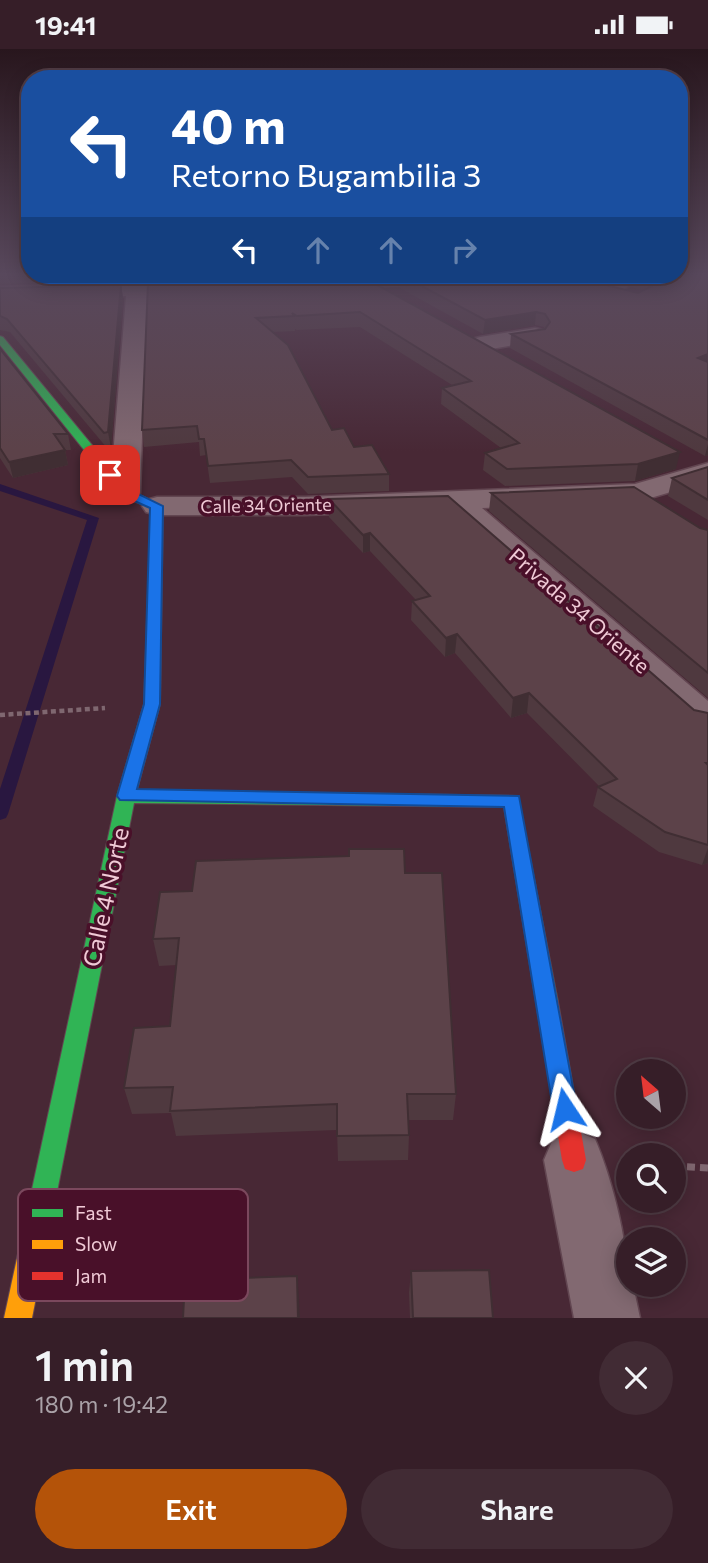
<!DOCTYPE html>
<html lang="en">
<head>
<meta charset="utf-8">
<style>
	:root { --surface:#361e28; --page:#412b34; --text:#f1f3f6; --muted:#aaa2a8; --line:#503c45; --accent:#b45309 }
	body { margin:0; font-family:Commissioner,sans-serif; background:var(--page); color:var(--text); height:100vh; display:flex; flex-direction:column; font-size:26px; white-space:nowrap }
	* { box-sizing:border-box; margin:0 }
	p { font-size:23px; color:var(--muted) }
	.icon { flex:none; width:38px; height:38px; fill:none; stroke:currentColor; stroke-width:2; stroke-linecap:round; stroke-linejoin:round }
	.map { position:relative; height:1269px; overflow:hidden }
	.drawer { display:flex; flex-direction:column; background:var(--surface); flex:1 }
	.drawer>* { flex:none }
	.top-card { position:absolute; left:21px; top:21px; width:667px; height:214px; border-radius:28px; box-shadow:0 4px 18px #0003,0 0 0 2px var(--line); background:#1a4fa0; color:#fff; overflow:hidden }
	.needle { width:46px; rotate:332deg }
	.fabs { position:absolute; left:616px; top:1010px; display:grid; gap:14px }
	.fabs a { display:grid; place-items:center; width:70px; height:70px; border-radius:50%; background:var(--surface); box-shadow:0 4px 18px #0003,0 0 0 2px var(--line); font-size:35px }
	.pin { position:absolute; display:grid; place-items:center; width:60px; height:60px; color:#fff; margin:-30px; border-radius:14px; box-shadow:0 4px 10px #0006 }
	.me { position:absolute; width:77px; margin:-38px; rotate:350deg; stroke-linejoin:round; filter:drop-shadow(0 0 5px #0008) }
	.turn { display:flex; align-items:center; gap:24px; height:147px; padding:0 35px; font-size:32px }
	.turn .icon { width:91px; height:91px; stroke-width:2.5 }
	.turn b { display:block; font-size:49px; line-height:60px }
	.lanes { display:flex; align-items:center; height:66px; padding:0 35px; background:#0003; justify-content:center; gap:35px; direction:ltr }
	.lanes .off { opacity:.35 }
	.round { display:grid; place-items:center; flex:none; width:74px; height:74px; border-radius:37px; background:var(--page) }
	.headline { display:flex; align-items:center; justify-content:space-between; height:119px; padding:0 35px }
	h1 { font-size:42px; font-weight:600; line-height:52px }
	.cta { display:flex; gap:14px; margin-top:auto; padding:14px 35px }
	.cta a { flex:1; height:80px; border-radius:42px; background:var(--accent); color:#fff; font-size:28px; font-weight:600; line-height:80px; text-align:center }
	.cta a+a { background:var(--page); color:var(--text) }
	.status { display:flex; justify-content:space-between; align-items:center; height:49px; padding:0 35px; background:var(--surface); direction:ltr }
	.status svg { height:19px; fill:currentColor }
	.map>svg:first-child { display:block }
</style>
</head>
<body>
<div class="status"><b>19:41</b><svg viewBox="0 0 49 12"><path d="M0 12V9h3v3zM5 12V6h3v6zM10 12V3h3v9zM15 12V0h3v12zM26 1h20v11H26zM47 4h2v5h-2z"/></svg></div>
<div class="map">
<svg width="708" height="1269" viewBox="0 0 708 1269">
	<rect width="100%" height="100%" fill="#482835"/>
	<g fill="none" stroke-linecap="round" stroke-linejoin="round">
		<path fill="#291740" fill-rule="evenodd" d="M0,435L99,469L8,765L6,769L0,771V740L87,471L0,442Z"/>
		<g stroke="#624651" stroke-width="3">
			<g id="street">
				<path d="M128,226H148V233L201,232L211,238L201,244L147,246L140,444L136,450L125,453L114,450L110,444L126,247L0,250V238L127,234Z"/>
				<path d="M364,226H462L463,228L453,234L317,240L307,234L317,228Z"/>
				<path d="M622,226H647L616,245H602L599,241Z"/>
				<path d="M535,279L543,281L546,286L543,291L480,302L472,300L468,295L472,290L480,288Z"/>
				<path d="M708,414V432L637,453L482,459L708,652V682L690,679L447,461L305,466H157L146,463L142,457L146,451L157,448H305L635,435Z"/>
				<path d="M574,1081L595,1090C612,1130 628,1192 628,1236H633L640,1269H574L544,1111L553,1090Z"/>
			</g>
		</g>
		<g stroke="#624651" stroke-width="2">
			<path id="fast" d="M0,287L3,288L129,441L163,457L160,655L137,741L518,747L558,953L555,960L547,962L539,960L536,953L504,758L134,754L52,1168L48,1177L39,1181L30,1177L26,1168L117,747L144,655L151,459L121,447L0,296Z"/>
		</g>
		<g stroke="#624651" stroke-width="2">
			<path id="slow" d="M39,1155L48,1159L52,1168L32,1269H4L26,1168L30,1159Z"/>
		</g>
		<g stroke="#624651" stroke-width="2">
			<path id="jam" d="M547,944L555,946L558,953L586,1111L583,1120L574,1123L565,1120L562,1111L536,953L539,946Z"/>
		</g>
		<path stroke="#7f6770" stroke-width="4.5" stroke-dasharray="5 3.5" stroke-linecap="butt" d="M0,666L105,659"/>
		<path stroke="#7f6770" stroke-width="7" stroke-dasharray="8 5" stroke-linecap="butt" d="M674,1117L708,1119"/>
		<use href="#street" fill="#826971" fill-rule="evenodd"/>
		<use href="#fast" fill="#30b455" fill-rule="evenodd"/>
		<use href="#slow" fill="#ff9f0a" fill-rule="evenodd"/>
		<use href="#jam" fill="#e5322d" fill-rule="evenodd"/>
	</g>
	<g fill="#4f393f">
		<path d="M0,225H30V226H127L125,230L0,235Z"/>
		<path d="M708,225V406L705,407L510,299L511,285L544,280V278L535,276L483,285L400,239L401,226L573,227L638,244L643,241L581,226H679Z"/>
		<path d="M149,226H281L151,230Z"/>
		<path d="M361,227L676,420L635,432L505,437L483,421L485,404L501,399L441,355L442,339L452,336L360,278L297,281L295,280V282L272,283L332,381L389,425V442L308,445L292,428L210,434L206,406L200,407L199,393L144,398L142,381L148,234Z"/>
		<path d="M121,236L123,249L111,399H107L10,283L0,281V239Z"/>
		<path d="M0,300L68,385L71,401H65L68,416L13,429L0,409Z"/>
		<path d="M708,418V471L668,447L672,429Z"/>
		<path d="M491,444L708,481V649L489,462Z"/>
		<path d="M329,450L694,661L708,664V814L702,816L659,803L593,757L598,738L599,737L527,664L511,669L455,604L445,608L411,571L412,552L416,551L370,502L363,504L329,468Z"/>
		<path d="M405,824L456,1045L453,1071H409V1086L408,1111L338,1112L337,1081L176,1087L171,1064L132,1065L124,1039L170,977L177,916L159,917L153,890L192,842Z"/>
		<path d="M411,1222L493,1269H410L409,1244Z"/>
	</g>
	<g fill="#402e33">
		<path d="M121,236L123,249L111,399L108,383Z"/>
		<path d="M536,263L535,276L483,285L485,271Z"/>
		<path d="M708,305V318L698,309Z"/>
		<path d="M708,395V406L705,407Z"/>
		<path d="M65,401L68,416L13,429L9,413Z"/>
		<path d="M680,403L676,420L635,432L638,415Z"/>
		<path d="M370,484V502L363,504V486Z"/>
		<path d="M457,585L455,604L445,608L446,589Z"/>
		<path d="M529,644L527,664L511,669L513,649Z"/>
		<path d="M708,799V814L702,816Z"/>
		<path d="M297,1227L299,1250L300,1269H298Z"/>
	</g>
	<g fill="#5c4249" stroke="#402e33" stroke-width="2">
		<path d="M679,225H708V305L698,309L708,313V391L511,285L545,280L550,273L545,265L536,263L485,271L401,226H572L573,228L638,244L652,237L647,228L636,226H679Z"/>
		<path d="M361,227L680,403L638,415L507,420L485,404L519,394L442,339L471,332L360,263L297,267L292,264L294,267L256,269L288,296L332,381L344,379L354,398L372,396L389,425L308,428L291,411L208,417L204,390H199L197,377L142,381L148,234Z"/>
		<path d="M121,236L108,383L104,384L7,270L0,267V239Z"/>
		<path d="M0,300L68,385H54L65,401L9,413L0,399Z"/>
		<path d="M708,418V451L672,429Z"/>
		<path d="M634,438L700,479L708,481V624L491,444Z"/>
		<path d="M448,447L694,661L708,664V714H706L708,716V796L665,783L598,738L617,730L529,644L513,649L457,585L446,589L412,552L430,547L370,484L363,486L329,450Z"/>
		<path d="M349,800H404L405,824H442L456,1045H407L409,1086L337,1087V1055L170,1062L173,1038L124,1039L134,979L170,977L179,889L153,890L160,843L192,842L196,812L349,807Z"/>
		<path d="M489,1221L493,1269H413L411,1222Z"/>
		<path d="M297,1227L298,1269H183L185,1231Z"/>
	</g>
	<linearGradient id="sky" x2="0" y2="1"><stop stop-color="#28161d"/><stop offset="0.56" stop-color="#58485c"/><stop offset="1" stop-color="#58485c" stop-opacity="0"/></linearGradient>
	<rect width="708" height="402" fill="url(#sky)"/>
	<path fill="#1a73e8" stroke="#114b97" stroke-width="2" d="M110,422L130,441L163,457L160,655L137,740L519,747L577,1060L573,1068L565,1071L557,1068L553,1060L504,758L120,751L117,747L144,655L150,459L121,446L104,426Z"/>
	<g text-anchor="middle" dominant-baseline="central" stroke-width="7" stroke-linejoin="round" paint-order="stroke">
		<g font-size="18" fill="#f0cad6" stroke="#491029">
			<text transform="translate(266 456) rotate(-1)">Calle 34 Oriente</text>
		</g>
		<g font-size="21" fill="#f0cad6" stroke="#491029">
			<text transform="translate(580 561) rotate(41)">Privada 34 Oriente</text>
		</g>
		<g font-size="24" fill="#f0cad6" stroke="#491029">
			<text transform="translate(105 848) rotate(-78)">Calle 4 Norte</text>
		</g>
	</g>
	<rect x="18" y="1140" width="230" height="112" rx="10" fill="#491029" stroke="#7b485d" stroke-width="2"/>
	<rect x="32" y="1160" width="31" height="8" fill="#30b455"/>
	<rect x="32" y="1191" width="31" height="9" fill="#ff9f0a"/>
	<rect x="32" y="1223" width="31" height="8" fill="#e5322d"/>
	<g font-size="19" fill="#f0cad6">
		<text x="75" y="1171">Fast</text>
		<text x="75" y="1202">Slow</text>
		<text x="75" y="1234">Jam</text>
	</g>
</svg>
<div class="fabs">
<a><svg class="needle" viewBox="-14 -14 28 28"><path d="M0-13l5 13h-10z" fill="#e53935"/><path d="M0 13l5-13h-10z" fill="#aaa2a8"/></svg></a>
<a><svg class="icon" aria-label="search" viewBox="0 0 24 24"><circle cx="10" cy="10" r="6"/><path d="M15 15l6 6"/></svg></a>
<a><svg class="icon" aria-label="layers" viewBox="0 0 24 24"><path d="M12 4l9 5-9 5-9-5zM3 14l9 5 9-5"/></svg></a>
</div>
<div class="pin" style="left:110px;top:426px;background:#d93025"><svg class="icon" aria-label="arrive" viewBox="0 0 24 24"><path d="M6 21V4h12l-3 4 3 4H6"/></svg></div>
<svg class="me" style="left:565px;top:1060px" viewBox="-20 -20 40 40"><path d="M0-17L14 15 0 8-14 15z" fill="#1a73e8" stroke="#fff" stroke-width="4"/></svg>
<div class="top-card">
<div class="turn"><svg class="icon" aria-label="left" viewBox="0 0 24 24"><path d="M17 20v-9H6M10 6l-5 5 5 5"/></svg><div><b>40 m</b>Retorno Bugambilia 3</div></div>
<div class="lanes"><svg class="icon" aria-label="left" viewBox="0 0 24 24"><path d="M17 20v-9H6M10 6l-5 5 5 5"/></svg><svg class="icon off" aria-label="ahead" viewBox="0 0 24 24"><path d="M12 20V5M6 11l6-6 6 6"/></svg><svg class="icon off" aria-label="ahead" viewBox="0 0 24 24"><path d="M12 20V5M6 11l6-6 6 6"/></svg><svg class="icon off" aria-label="right" viewBox="0 0 24 24"><path d="M7 20v-9h11M14 6l5 5-5 5"/></svg></div>
</div>
</div>
<section class="drawer">
<div class="headline"><div><h1>1 min</h1><p>180 m · 19:42</p></div><a class="round"><svg class="icon" aria-label="close" viewBox="0 0 24 24"><path d="M6 6l12 12M18 6L6 18"/></svg></a></div>
<div class="cta"><a>Exit</a><a>Share</a></div>
</section>
</body>
</html>
